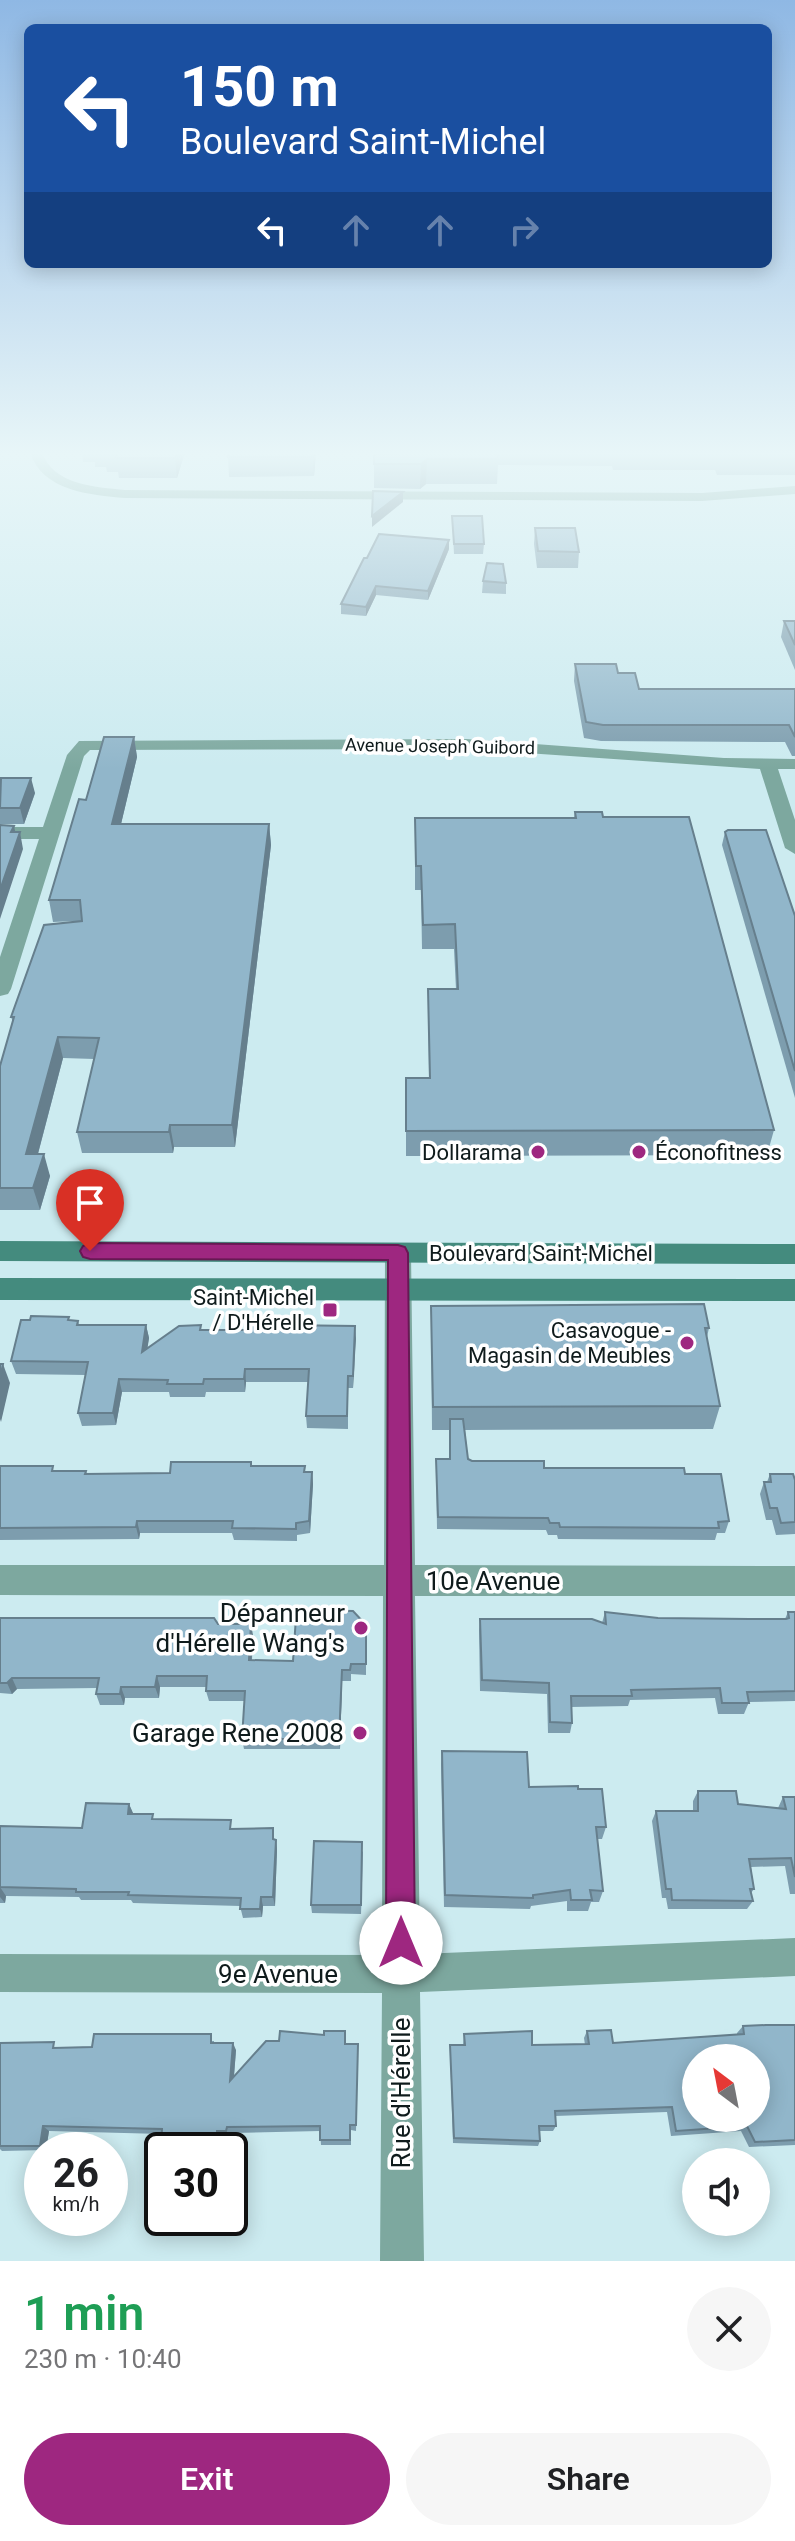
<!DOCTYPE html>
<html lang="en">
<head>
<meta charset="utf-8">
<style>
	:root { --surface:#fff; --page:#f6f6f6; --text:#202124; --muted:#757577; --accent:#9e2780 }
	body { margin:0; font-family:Roboto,sans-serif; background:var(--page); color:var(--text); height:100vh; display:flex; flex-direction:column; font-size:30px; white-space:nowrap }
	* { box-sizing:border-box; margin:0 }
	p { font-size:26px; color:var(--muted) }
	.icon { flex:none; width:44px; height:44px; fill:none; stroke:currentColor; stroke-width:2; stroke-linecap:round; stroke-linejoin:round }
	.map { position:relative; height:2261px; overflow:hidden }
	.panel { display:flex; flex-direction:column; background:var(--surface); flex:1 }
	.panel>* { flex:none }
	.hud { position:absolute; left:24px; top:24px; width:748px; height:244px; border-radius:12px; box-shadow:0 4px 20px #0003; background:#1a4fa0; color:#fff; overflow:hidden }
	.needle { width:52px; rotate:328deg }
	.buttons { position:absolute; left:682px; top:2044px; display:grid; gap:16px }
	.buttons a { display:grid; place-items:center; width:88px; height:88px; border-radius:50%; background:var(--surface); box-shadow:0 4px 20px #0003; font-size:40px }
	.speed { position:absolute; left:24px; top:2132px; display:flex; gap:16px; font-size:40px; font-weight:700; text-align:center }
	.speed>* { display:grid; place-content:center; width:104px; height:104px; border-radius:50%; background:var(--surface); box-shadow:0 4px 20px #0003; line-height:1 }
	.speed small { font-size:20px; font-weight:400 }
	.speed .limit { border:4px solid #111; border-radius:12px; background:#fff; color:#111 }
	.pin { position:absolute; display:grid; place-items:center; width:68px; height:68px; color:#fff; margin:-82px -34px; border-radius:50% 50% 50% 0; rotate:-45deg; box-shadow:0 0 8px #0007 }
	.pin .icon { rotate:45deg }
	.me { position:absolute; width:88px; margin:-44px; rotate:0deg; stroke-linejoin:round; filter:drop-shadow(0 0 6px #0008) }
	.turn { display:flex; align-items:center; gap:28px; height:168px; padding:0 24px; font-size:36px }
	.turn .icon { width:104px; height:104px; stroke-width:2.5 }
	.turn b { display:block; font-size:56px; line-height:68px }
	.lanes { display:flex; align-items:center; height:76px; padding:0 24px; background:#0003; justify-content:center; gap:40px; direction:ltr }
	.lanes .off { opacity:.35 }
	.round { display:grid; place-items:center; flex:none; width:84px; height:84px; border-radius:42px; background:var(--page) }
	.summary { display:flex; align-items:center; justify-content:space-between; height:136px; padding:0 24px }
	h1 { font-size:48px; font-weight:600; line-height:60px; color:#1e9e55 }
	.primary-button { display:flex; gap:16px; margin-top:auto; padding:16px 24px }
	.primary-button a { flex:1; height:92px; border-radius:48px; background:var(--accent); color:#fff; font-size:32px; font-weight:600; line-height:92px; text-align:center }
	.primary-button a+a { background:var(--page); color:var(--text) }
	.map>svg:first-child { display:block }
</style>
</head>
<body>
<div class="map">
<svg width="795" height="2261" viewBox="0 0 795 2261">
	<rect width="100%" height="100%" fill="#ccebf0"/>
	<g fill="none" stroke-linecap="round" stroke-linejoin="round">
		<g fill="#7da89f" fill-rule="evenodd">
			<path d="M30,452H42C53,485 95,487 125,490L702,493L795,486V494L702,501L125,498C90,495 42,491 30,452Z"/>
			<path d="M466,739L724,758L795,759V769H778L795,820V854L785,848L760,769L466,749L90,750L84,756L11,989L8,994L0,996V957L39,839H0V827H43L67,755L79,741Z"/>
			<path d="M398,1243L407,1246L411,1253L415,1565L795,1566V1596H415L420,1954L795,1938V1976L420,1992L424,2261H380L382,1993L0,1992V1954L382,1955L383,1596L0,1595V1565H384L385,1253L389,1246Z"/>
		</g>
		<g fill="#448b7e" fill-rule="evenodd">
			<path d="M0,1241L795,1244V1264L0,1261Z"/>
			<path d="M0,1278L795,1279V1301L0,1300Z"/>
		</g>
	</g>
	<g fill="#7d9dae">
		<path d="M82,452H185L177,478H119L118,472H107L106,467H95V462H83Z"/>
		<path d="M316,452L314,476L229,477L228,457Z"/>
		<path d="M396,452H795V475H717L715,470H613L612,466L498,465L497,484H426L420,489L374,488V464L396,454Z"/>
		<path d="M452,516L484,544L483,554H454Z"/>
		<path d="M535,528L579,552L578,568H537L534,544Z"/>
		<path d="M449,549L428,600L376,595L366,616L341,614V604Z"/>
		<path d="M483,581L506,583V594L482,593Z"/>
		<path d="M784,621H795V670L781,637Z"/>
		<path d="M575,664L618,673L639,689H795V756H792L785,742L601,741L584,738L574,681Z"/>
		<path d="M134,737L137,757L121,824H269L271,845L235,1147H174L173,1153H82L77,1132L94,1059L63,1058L38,1154L50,1176L40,1210H0V1066L13,1022L11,1017L75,921L53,922L49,900L86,800Z"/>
		<path d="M0,778L35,793L24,824H0Z"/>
		<path d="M575,812L603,817L774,1130L767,1155L406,1156V1078H429L428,989H456L454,949H422L421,890H415V818H574Z"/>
		<path d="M725,832L795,916V1098L722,845Z"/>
		<path d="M431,1306L709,1328L707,1337L720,1406L713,1429L465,1430L468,1459L472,1461L544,1468L685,1474L729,1521L725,1533H717L715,1540L558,1539L557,1535H548L546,1530L437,1529L436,1459H449L450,1430H432Z"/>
		<path d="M30,1320L78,1321L79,1325H146L149,1338L147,1348L201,1330H248L283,1325L355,1326L353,1388H348V1429L307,1428L306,1416L308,1382H246L245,1392H206L205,1397H170L169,1392H122L116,1425L82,1426L78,1413L86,1375L16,1374L11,1361Z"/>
		<path d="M0,1466L55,1471H86L87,1474L170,1473L252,1466L312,1472L313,1484L310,1533L297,1535V1541L234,1540L232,1533H140L139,1539L0,1540Z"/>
		<path d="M770,1474L795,1480V1534L776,1535L772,1520H766L760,1494L764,1482H767Z"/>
		<path d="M605,1612L658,1618L785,1619L788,1612H795V1701L749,1702L744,1714H718L715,1698L630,1700L628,1706L571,1707L572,1723L570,1733H548L547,1694L480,1691L479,1630L480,1619L602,1623Z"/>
		<path d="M0,1618L218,1624L253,1635L252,1660L293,1661L366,1625V1675L351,1674V1681H342L340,1749H244L242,1739L245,1701H209L206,1691V1687H160L159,1698H125L124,1705H100L96,1694L97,1688L17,1689L12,1694L0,1693Z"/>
		<path d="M442,1751L529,1787L578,1789L606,1827L602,1839H597L603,1891L599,1902H591L588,1911H567V1901L531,1906L530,1909L444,1907L441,1764Z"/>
		<path d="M698,1791L738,1804L778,1808L783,1797H795V1894H790L785,1866L751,1867L754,1889L751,1893L753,1901L747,1909H668L666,1898H662L652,1821L656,1811H693V1801Z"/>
		<path d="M129,1804L133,1814L154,1819L233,1829L276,1840L277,1849L275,1906H263L262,1917L243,1918L240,1906L133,1903L131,1900H81L79,1897L6,1896L5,1903H0V1826L82,1828Z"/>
		<path d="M363,1851L361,1914L312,1913L311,1905Z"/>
		<path d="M795,2025V2145L749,2147L741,2131L671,2136L667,2112L555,2116L556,2126L553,2131H540V2141L538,2146L453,2143L450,2051V2045H463L464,2034L532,2045H585L584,2038L587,2031L613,2043L737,2035V2033L743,2026Z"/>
		<path d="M345,2031L346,2044H358V2051L356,2131L351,2130V2145H321L320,2131L230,2133L229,2137L221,2136L220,2150H163L161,2148L162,2134L49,2131L46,2150L2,2151L0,2149V2146L59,2048L214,2041V2043L236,2050L234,2077L279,2041Z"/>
	</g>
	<g fill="#667f8d">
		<path d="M177,452H185L177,478L175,458Z"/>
		<path d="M313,452H316L314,476L313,457Z"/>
		<path d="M427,459L426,484L420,489L421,464Z"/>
		<path d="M403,492V502L372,527V516Z"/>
		<path d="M449,540V549L428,600V591Z"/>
		<path d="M376,586V595L366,616V607Z"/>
		<path d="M134,737L137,757L116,845L112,824Z"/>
		<path d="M31,778L35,793L24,824L20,808Z"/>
		<path d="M269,824L271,845L235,1147L232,1125Z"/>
		<path d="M14,826L17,840L20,832L23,849L0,919V890L11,832Z"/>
		<path d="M58,1037L63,1058L32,1176L26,1154Z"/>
		<path d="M170,1125L174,1147L173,1153L169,1132Z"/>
		<path d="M44,1154L50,1176L40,1210L33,1188Z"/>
		<path d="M146,1325L149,1338L145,1365L142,1352Z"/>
		<path d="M355,1326L356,1339L353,1388V1376Z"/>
		<path d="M3,1364L10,1383L1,1422L0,1419V1378Z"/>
		<path d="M245,1369L246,1382L245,1392L244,1379Z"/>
		<path d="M119,1379L122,1392L116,1425L113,1413Z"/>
		<path d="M312,1472L313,1484L310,1533L309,1521Z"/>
		<path d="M137,1521L140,1533L139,1539L136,1527Z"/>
		<path d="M251,1624L253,1635L251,1670L249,1660Z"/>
		<path d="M342,1670V1681L340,1749L339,1739Z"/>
		<path d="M157,1676L160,1687L159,1698L155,1687Z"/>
		<path d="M12,1678L17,1689L12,1694L7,1683Z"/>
		<path d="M121,1687L125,1698L124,1705L120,1694Z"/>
		<path d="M129,1804L133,1813L132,1824L128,1814Z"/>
		<path d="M276,1840L277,1849L275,1906L273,1897Z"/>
		<path d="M0,1887L6,1896L5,1903L0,1897Z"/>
		<path d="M261,1897L263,1906L262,1917L260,1909Z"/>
		<path d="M233,2043L236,2050L233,2087L230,2081Z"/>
		<path d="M43,2126L49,2131L46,2150L40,2146Z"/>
		<path d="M217,2131L221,2136L220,2150L217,2145Z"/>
	</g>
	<g fill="#91b6ca" stroke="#667f8d" stroke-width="2" fill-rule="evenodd">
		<path d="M104,452H177L175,458H116L118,453Z"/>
		<path d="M229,452H313V457H228Z"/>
		<path d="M396,452H497L498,459H427L421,464H374V454H396Z"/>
		<path d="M373,491L403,492L372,516Z"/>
		<path d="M452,516H482L484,544H454Z"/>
		<path d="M535,528H575L579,552L538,551Z"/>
		<path d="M379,534L449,540L428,591L376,586L366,607L341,604L364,558H367Z"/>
		<path d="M487,563L503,564L506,583L483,581Z"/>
		<path d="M784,621H795V645Z"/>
		<path d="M575,664H616L618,673H635L639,689H795V737L789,725H603L586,722Z"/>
		<path d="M104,737H134L112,824H269L232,1125H170L169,1132H77L99,1038L58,1037L26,1154H44L33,1188H0V1066L14,1017H11L44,925L82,921L80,900H49L79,799L86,800Z"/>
		<path d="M1,778H31L20,808H0Z"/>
		<path d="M575,812H602L603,817H689L774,1130L406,1131V1078H430L428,989H458L455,924L423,925L421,866H416L415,818H576Z"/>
		<path d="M0,825L14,826L11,832H20L0,890Z"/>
		<path d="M728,830H766L795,916V1071L725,832Z"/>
		<path d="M704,1304L709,1328H705L720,1406L433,1407L431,1306Z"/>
		<path d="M31,1316L69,1317L68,1320L78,1321L77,1325H146L142,1352L179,1326L201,1325L200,1330H248L249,1322L282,1321V1325L355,1326L353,1376H348L347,1416H306L309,1369H245L244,1379H204L203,1384H167L168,1380L119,1379L113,1413H78L88,1362L11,1361L21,1320H30Z"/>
		<path d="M0,1364H3L0,1378Z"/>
		<path d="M450,1419H463L468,1459L472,1461H544V1468H684L685,1474H721L729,1521L718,1522L719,1528L560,1527L559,1523H550L548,1518L438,1517L436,1459H450Z"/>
		<path d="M171,1462H251V1466H305L304,1472H312L309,1521L296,1523V1529L232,1528L233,1521H137L136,1527L0,1528V1466H53L52,1471H86L85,1474L170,1473Z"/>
		<path d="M770,1474H793L795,1480V1522L781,1523L777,1508H770L764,1482H771Z"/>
		<path d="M307,1610L353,1611L366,1625V1664H351L350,1670H342L339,1739H242L245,1691H206L207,1676H157L155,1687H121L120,1694H96L99,1678H12L7,1683H0V1618H214L218,1624H251L249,1660L293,1661L296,1617H307Z"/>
		<path d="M605,1612L658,1618L749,1619H786L789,1618L788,1612H795V1691L747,1692L749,1703H722L720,1688L631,1690L632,1696H571L572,1723L550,1722L549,1683L482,1680L480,1619H592L606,1624Z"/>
		<path d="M442,1751L527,1752L529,1787L578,1786V1789H602L606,1827H596L603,1891L590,1890L592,1900H571L570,1890L533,1895V1898L445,1895Z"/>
		<path d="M698,1791H736L738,1804L786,1809L783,1797H795V1877L791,1858L749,1859L754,1889H750L753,1901L672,1900L671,1889H666L656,1811H698Z"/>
		<path d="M86,1803L129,1804L128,1814H153L152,1819L231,1820L230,1829L273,1828V1839L276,1840L273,1897H261L260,1909H240L241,1898L128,1895L129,1892H76V1889L0,1887V1826L82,1828Z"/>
		<path d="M314,1841L362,1842L361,1905H311Z"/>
		<path d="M766,2025H795V2140L755,2142L747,2126L676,2131L672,2107L555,2111L556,2126H539L540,2141L454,2138L450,2045H465L464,2034L532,2031V2045L589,2044L587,2031L611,2030L613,2043L744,2034L743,2026ZM696,2058H756V2118H696Z"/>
		<path d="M280,2031L324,2035V2031H345V2044H358L356,2125H350V2140H320V2126L227,2127L226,2131H217V2145L161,2148L162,2129L43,2126L40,2146H0V2043L54,2042L53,2048L92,2047L94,2034H211V2043H233L230,2081L266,2041H279Z"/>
	</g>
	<linearGradient id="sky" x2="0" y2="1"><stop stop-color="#8fb8e4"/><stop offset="0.59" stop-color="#e8f6f8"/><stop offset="1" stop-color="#e8f6f8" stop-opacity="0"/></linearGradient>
	<rect width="795" height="769" fill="url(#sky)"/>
	<path fill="#9e2780" stroke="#671953" stroke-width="2" d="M90,1243L398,1245L405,1247L408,1253L415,1943L411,1953L401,1958L390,1953L386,1943L388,1260L90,1259L83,1257L80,1251L83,1246Z"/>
	<g fill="#9e2780" stroke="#fff" stroke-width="3">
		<circle cx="538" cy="1152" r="8"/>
		<circle cx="639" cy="1152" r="8"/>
		<rect x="322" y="1302" width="16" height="16" rx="4"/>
		<circle cx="687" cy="1343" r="8"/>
		<circle cx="361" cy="1628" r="8"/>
		<circle cx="360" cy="1733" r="8"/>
	</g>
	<g text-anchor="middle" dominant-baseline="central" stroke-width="7" stroke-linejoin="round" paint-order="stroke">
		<g font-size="18" fill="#0f1b1c" stroke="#fff">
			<text transform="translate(440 746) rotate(1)">Avenue Joseph Guibord</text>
		</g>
		<g font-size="22" fill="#0f1b1c" stroke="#fff" text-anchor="end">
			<text x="522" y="1152">Dollarama</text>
			<text x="655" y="1152" text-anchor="start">Éconofitness</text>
			<text x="314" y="1297">Saint-Michel<tspan x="314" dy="25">/ D'Hérelle</tspan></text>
			<text x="671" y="1330">Casavogue -<tspan x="671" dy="25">Magasin de Meubles</tspan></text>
		</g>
		<g font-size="22" fill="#0f1b1c" stroke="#fff">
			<text x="541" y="1253">Boulevard Saint-Michel</text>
		</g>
		<g font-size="26" fill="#0f1b1c" stroke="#fff">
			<text x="493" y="1581">10e Avenue</text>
			<text x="278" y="1974">9e Avenue</text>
			<text transform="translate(401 2093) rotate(-90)">Rue d'Hérelle</text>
		</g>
		<g font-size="26" fill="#0f1b1c" stroke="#fff" text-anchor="end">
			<text x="345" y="1613">Dépanneur<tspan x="345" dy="30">d'Hérelle Wang's</tspan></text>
			<text x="344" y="1733">Garage Rene 2008</text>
		</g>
	</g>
</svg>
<div class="buttons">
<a><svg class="needle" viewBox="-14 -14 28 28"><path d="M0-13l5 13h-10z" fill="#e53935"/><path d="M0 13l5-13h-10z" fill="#757577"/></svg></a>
<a><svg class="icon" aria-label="sound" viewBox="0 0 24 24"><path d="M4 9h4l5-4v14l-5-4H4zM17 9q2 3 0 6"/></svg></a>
</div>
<div class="speed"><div>26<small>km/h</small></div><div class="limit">30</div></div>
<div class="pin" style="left:90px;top:1251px;background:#d93025"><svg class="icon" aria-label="arrive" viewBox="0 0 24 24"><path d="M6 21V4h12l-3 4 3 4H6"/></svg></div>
<svg class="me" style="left:401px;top:1943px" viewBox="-20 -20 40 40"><circle r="19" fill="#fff"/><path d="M0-13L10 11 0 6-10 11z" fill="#9e2780"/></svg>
<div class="hud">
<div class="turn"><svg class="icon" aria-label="left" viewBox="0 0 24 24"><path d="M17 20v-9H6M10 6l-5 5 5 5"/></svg><div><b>150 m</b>Boulevard Saint-Michel</div></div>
<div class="lanes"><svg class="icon" aria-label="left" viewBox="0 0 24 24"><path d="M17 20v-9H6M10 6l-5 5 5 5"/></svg><svg class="icon off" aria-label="ahead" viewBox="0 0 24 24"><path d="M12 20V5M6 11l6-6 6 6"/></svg><svg class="icon off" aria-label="ahead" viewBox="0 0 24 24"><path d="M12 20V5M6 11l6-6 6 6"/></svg><svg class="icon off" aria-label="right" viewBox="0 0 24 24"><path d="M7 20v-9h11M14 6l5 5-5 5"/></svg></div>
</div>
</div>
<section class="panel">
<div class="summary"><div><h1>1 min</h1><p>230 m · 10:40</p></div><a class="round"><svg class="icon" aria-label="close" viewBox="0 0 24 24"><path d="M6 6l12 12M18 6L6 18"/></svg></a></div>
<div class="primary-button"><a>Exit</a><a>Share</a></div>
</section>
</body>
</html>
